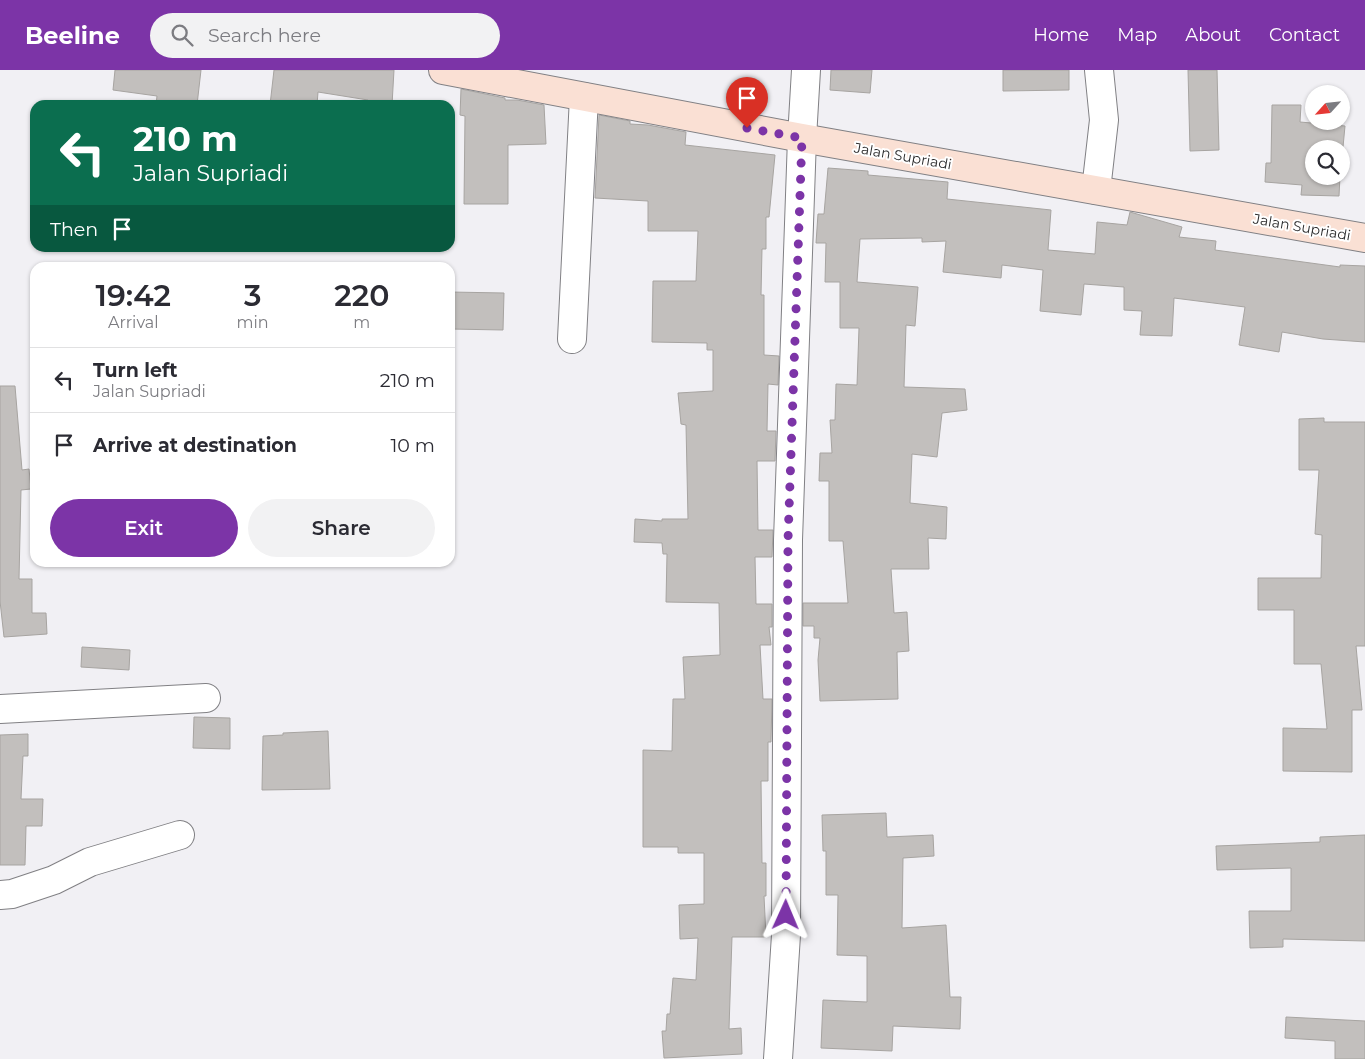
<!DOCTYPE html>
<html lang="en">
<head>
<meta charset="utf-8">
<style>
	:root { --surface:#fff; --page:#f2f2f3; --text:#2b2b33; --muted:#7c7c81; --line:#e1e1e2; --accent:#7c34a7 }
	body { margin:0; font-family:Montserrat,sans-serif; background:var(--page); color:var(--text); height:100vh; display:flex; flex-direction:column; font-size:19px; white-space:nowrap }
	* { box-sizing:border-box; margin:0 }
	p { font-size:16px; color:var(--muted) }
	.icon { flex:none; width:28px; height:28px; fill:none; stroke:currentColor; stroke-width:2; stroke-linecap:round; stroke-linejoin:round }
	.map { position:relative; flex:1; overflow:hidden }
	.side { position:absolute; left:30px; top:192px; width:425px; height:305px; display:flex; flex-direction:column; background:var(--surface); border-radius:15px; box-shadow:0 1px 4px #0004 }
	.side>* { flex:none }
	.banner { position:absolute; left:30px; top:30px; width:425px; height:152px; border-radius:15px; box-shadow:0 1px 4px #0004; background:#0b6e4f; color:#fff; overflow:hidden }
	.needle { width:32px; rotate:243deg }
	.controls { position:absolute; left:1305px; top:15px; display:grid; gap:10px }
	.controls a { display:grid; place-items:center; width:45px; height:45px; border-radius:50%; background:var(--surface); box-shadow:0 1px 4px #0004; font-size:25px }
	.pin { position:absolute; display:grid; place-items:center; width:42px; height:42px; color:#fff; margin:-51px -21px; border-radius:50% 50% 50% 0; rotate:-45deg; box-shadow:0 0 5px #0007 }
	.pin .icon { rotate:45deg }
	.me { position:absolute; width:55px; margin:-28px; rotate:1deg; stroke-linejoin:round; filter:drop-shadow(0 0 4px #0008) }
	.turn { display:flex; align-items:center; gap:18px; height:105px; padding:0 20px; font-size:22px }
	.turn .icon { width:65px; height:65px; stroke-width:2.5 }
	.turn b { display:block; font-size:35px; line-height:42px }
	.then { display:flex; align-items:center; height:48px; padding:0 20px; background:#0003; gap:10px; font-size:19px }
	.eta { display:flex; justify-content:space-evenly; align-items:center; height:85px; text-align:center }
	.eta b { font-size:30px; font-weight:600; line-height:35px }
	.primary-button { display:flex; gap:10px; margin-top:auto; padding:10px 20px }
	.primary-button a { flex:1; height:58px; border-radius:30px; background:var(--accent); color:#fff; font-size:20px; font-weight:600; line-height:58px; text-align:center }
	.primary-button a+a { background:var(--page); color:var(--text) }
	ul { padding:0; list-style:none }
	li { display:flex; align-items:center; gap:15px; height:65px; padding:0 20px; border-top:1px solid var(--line) }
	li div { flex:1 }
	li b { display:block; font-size:19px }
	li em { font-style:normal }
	header { display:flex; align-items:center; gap:30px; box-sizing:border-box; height:70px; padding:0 25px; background:var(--accent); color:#fff }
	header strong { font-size:24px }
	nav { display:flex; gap:28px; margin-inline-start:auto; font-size:18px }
	.search { width:350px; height:45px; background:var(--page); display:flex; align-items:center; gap:12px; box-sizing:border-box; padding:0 18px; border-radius:28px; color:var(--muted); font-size:19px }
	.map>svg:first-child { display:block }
</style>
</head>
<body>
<header>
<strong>Beeline</strong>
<div class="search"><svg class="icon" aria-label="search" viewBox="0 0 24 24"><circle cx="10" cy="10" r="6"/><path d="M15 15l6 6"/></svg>Search here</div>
<nav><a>Home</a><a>Map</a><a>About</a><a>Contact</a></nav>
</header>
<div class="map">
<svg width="1365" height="989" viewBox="0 0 1365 989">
	<rect width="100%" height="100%" fill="#f1f0f4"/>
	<g fill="#c2bfbd" stroke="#a7a4a1">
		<path d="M115,0H201L197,35H156L157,26L113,20Z"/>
		<path d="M274,0H394L392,35H368V30L318,22L317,35H270Z"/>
		<path d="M831,0H872L870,23L830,20Z"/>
		<path d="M1003,0H1069V20L1003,21Z"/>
		<path d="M1188,0H1217L1219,80L1190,81Z"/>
		<path d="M461,19L505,28V30H517L544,35L546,74L508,75V134H464L465,46L460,45Z"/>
		<path d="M1272,35H1301L1300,52L1345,56L1341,98V79H1314V106H1340L1339,126L1301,125L1302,115L1265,112L1266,93H1271Z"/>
		<path d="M599,45L630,51V54L648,55L686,62L685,75L775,85L769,147H766V179H762L761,225H764V285L779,286L778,315L768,314L767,361H776L775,391H757L758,460H773L772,487H755L756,534H772V557H769L771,575H760L763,629H772L771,672H768V711H761L762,793H766V826H764L766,867H732L729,959L741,958L742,984L664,988L662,961H666L667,944H670L673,908L696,910L698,868L680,869L679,835L704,834V783H678V777H643V680L672,681L673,629H685L683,587L720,585L719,533L666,532L667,484H663L662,473L634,472L635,449L662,451V449H688L686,355L681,354L678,323L713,321V280H707V273L652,272L653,211H696L698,161H648V131L595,128Z"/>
		<path d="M828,98L868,101V105L948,112L947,129L1051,140L1048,180L1095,184L1097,152L1127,155L1130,142L1182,157L1179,167L1216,171L1215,180L1340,197V195L1365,196V272L1323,269L1282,262L1279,282L1239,275L1245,237L1174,228L1172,266L1140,265L1142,241L1124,240V217L1084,214L1081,245L1040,241L1043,200L1002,195L1001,208L943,202L946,171L922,172V168L860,169L857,212L918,217L915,256L906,255L904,317L965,319L967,340L942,343L937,387L912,384L910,433L947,437L946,469L928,468L929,499H891L894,543L907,542L909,581L897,582L898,629L820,631L818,590L820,568H814V556H803V533H848L843,471H829V411H819L820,383H832L830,350H835L836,314L857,315L859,258H840V212H825L826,173H816L818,144H824Z"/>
		<path d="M450,222L504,223L503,260L450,259Z"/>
		<path d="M0,316H15L22,400L29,399L31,419L21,420L19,509H32V543H46L47,564L4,567L0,531Z"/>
		<path d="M1324,348V352H1365V576H1356L1362,640H1352V702L1283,701V658L1327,659L1321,594H1294V540H1258V508H1321L1322,465L1315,464L1319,400H1299V349Z"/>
		<path d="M82,577L130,580L129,600L81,597Z"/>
		<path d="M194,647L230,648V679L193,678Z"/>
		<path d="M328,661L330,719L262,720L263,666L283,665V663Z"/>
		<path d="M28,664V686H23L21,729H43L42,756H26L25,795H0V665Z"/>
		<path d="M886,743L887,767L933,765L934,786L903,788L902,858L946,855L950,927H961L960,959L893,956L892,981L821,978L823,930L867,932V886L837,885L838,825H826V781H823L822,745Z"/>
		<path d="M1365,765V871L1283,869V877L1250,878L1249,841H1291V798L1217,800L1216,776L1320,772V767Z"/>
		<path d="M1286,947L1365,951V989H1335V971L1285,968Z"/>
	</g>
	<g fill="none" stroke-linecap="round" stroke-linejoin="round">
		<g stroke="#818084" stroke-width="30">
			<g id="street">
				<path d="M1096,120L1104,50L1099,0"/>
				<path d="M572,269L584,27"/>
				<path d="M0,639L206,628"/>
				<path d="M0,825L12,824L54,810L90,792L180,765"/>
				<path d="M778,989L786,865L788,470L802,68L806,0"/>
			</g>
		</g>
		<g stroke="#818084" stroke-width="30">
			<path id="secondary" d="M443,0L802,68L1365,168"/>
		</g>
		<use href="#street" stroke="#fff" stroke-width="28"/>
		<use href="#secondary" stroke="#fae0d4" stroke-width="28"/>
	</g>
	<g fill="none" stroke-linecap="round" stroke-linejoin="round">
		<path stroke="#7c34a7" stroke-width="9" stroke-dasharray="0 16.2" d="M747,58L802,68L788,470L786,845"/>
	</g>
	<g text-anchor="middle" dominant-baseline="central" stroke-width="4" stroke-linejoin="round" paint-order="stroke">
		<g font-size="14" fill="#2b2b2c" stroke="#fff">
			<text transform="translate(903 86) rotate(10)">Jalan Supriadi</text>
			<text transform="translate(1302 157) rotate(10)">Jalan Supriadi</text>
		</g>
	</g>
</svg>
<div class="controls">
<a><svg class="needle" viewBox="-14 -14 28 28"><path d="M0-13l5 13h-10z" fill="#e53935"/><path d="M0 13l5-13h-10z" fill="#7c7c81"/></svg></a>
<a><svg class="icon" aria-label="search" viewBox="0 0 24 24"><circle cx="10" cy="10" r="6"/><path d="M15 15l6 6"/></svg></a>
</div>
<div class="pin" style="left:747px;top:58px;background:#d93025"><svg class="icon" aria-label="arrive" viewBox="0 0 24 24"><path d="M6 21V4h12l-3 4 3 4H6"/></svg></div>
<svg class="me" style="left:786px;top:845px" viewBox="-20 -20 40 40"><path d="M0-17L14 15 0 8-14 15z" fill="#7c34a7" stroke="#fff" stroke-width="4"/></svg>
<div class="banner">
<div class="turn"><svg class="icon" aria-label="left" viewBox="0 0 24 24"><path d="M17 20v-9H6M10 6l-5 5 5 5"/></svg><div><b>210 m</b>Jalan Supriadi</div></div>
<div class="then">Then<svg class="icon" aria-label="arrive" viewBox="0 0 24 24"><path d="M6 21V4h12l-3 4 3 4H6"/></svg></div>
</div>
<section class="side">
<div class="eta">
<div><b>19:42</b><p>Arrival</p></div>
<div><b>3</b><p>min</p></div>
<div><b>220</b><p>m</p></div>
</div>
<ul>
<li><svg class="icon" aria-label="left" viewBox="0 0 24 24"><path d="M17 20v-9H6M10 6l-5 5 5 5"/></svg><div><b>Turn left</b><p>Jalan Supriadi</p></div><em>210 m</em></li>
<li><svg class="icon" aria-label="arrive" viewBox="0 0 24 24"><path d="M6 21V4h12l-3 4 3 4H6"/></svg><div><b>Arrive at destination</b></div><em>10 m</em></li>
</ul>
<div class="primary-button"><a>Exit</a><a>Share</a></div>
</section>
</div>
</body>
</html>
